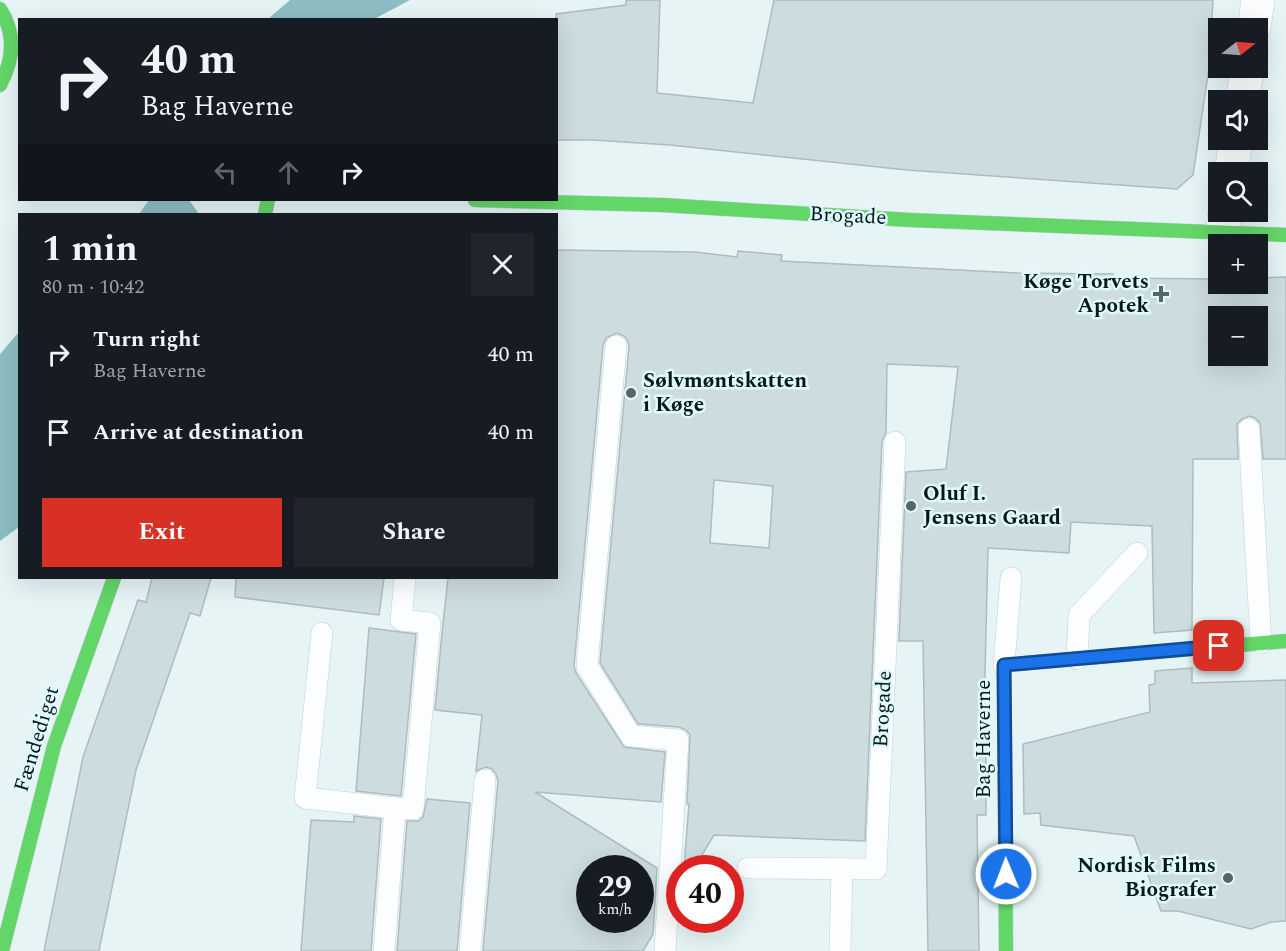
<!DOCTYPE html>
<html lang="en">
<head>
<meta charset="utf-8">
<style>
	:root { --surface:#171b24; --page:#20242c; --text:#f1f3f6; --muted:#9ea1a6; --accent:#d93025 }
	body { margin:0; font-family:Spectral,serif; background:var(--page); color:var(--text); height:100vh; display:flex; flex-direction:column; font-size:22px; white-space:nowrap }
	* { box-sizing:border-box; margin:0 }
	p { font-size:20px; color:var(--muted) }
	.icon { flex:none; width:33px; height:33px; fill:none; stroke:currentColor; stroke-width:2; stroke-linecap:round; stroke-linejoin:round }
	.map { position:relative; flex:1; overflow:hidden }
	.details { position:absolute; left:18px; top:213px; width:540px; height:366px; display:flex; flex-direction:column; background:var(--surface); border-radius:0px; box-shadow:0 6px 24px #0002 }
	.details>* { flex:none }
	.banner { position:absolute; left:18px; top:18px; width:540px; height:183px; border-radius:0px; box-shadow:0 6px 24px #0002; background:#171b24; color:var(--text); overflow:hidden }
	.needle { width:39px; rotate:73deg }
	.fabs { position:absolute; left:1208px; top:18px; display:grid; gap:12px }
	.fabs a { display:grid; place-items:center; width:60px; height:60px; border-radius:0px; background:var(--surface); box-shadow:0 6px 24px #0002; font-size:30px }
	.speed { position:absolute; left:576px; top:855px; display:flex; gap:12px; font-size:30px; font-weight:700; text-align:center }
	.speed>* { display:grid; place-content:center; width:78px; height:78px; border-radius:50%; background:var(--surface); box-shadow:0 6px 24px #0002; line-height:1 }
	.speed small { font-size:15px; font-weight:400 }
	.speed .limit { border:9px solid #d22; background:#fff; color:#111 }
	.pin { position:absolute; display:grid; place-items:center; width:51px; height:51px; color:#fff; margin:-26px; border-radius:12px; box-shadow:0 3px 9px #0006 }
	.me { position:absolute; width:66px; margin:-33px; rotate:359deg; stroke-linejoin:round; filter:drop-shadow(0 0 4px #0008) }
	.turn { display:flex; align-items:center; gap:21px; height:126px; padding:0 24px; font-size:27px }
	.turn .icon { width:78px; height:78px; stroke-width:2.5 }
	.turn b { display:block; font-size:42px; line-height:51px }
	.lanes { display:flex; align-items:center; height:57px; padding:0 24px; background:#0003; justify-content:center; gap:30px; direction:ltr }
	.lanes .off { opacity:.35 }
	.round { display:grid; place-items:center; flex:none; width:63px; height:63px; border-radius:0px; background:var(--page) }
	.summary { display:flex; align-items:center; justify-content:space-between; height:102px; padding:0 24px }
	h1 { font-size:36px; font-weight:700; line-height:45px }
	.cta { display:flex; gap:12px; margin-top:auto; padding:12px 24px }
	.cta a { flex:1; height:69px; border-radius:0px; background:var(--accent); color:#fff; font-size:24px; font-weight:700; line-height:69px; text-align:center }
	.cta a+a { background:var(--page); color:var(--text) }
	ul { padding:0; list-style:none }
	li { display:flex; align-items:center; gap:18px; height:78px; padding:0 24px }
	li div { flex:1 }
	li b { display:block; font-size:22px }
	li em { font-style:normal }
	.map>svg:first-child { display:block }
</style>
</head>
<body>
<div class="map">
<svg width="1286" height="951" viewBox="0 0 1286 951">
	<rect width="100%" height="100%" fill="#e6f4f6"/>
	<g fill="#8ebdc5">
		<path d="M290,0H410L374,19H268Z"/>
		<path d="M149,200H249L238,214H139Z"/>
		<path d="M19,332V527L0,541V354Z"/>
	</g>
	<path fill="#e6f4f6" d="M185,200H252L242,214H199L189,200Z"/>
	<g fill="#cddcde" stroke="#aebcbe" stroke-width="1.5" fill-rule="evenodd">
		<path d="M626,0H660L657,93L753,103L774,0H1213L1209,68L1193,175L1177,189L907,170L670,145L593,140H556V14L626,5Z"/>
		<path d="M556,250L695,252L737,257L738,251L782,255L781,261L1018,273L1113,274V278L1218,279V284H1257V278L1286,277V459H1263L1260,423L1255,418L1249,416L1242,419L1237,424L1238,459H1193L1192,630L1154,633L1152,526L1071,522L1069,553L988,548L983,755L986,754V815H977L979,951H928L923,641H899L906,472L946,469L958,367L887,364L886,433L882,441L865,841L714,835L694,868H684L689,804H687L690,735L686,730L679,727L638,724L600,663L629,347L628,341L624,336L617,333L606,338L603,345L574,666L576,673L624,747L665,752L661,802L535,792L657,868L653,934L643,951H483L498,781L496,774L492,769L486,767L476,771L482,715L435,710L442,633L448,578H556ZM1218,316H1257V356H1218ZM714,480L773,486L769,548L710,543ZM590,868H640V920H590Z"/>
		<path d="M152,578H211L200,616L190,613L136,770L99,951H44L83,757L138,600L146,602Z"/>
		<path d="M236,578H384L379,615L235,597Z"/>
		<path d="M369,628L416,634L401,796L356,791Z"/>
		<path d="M1192,668V683L1286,680V921L1271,922L1251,929L1178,911H1161L1134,836L1041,825L1040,813L1024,814L1023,744L1150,712L1149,685L1155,684V671Z"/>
		<path d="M427,799L470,803L457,951H397L407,821H418L423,817Z"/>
		<path d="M354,816L381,819L371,951H301L311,820L354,822Z"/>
	</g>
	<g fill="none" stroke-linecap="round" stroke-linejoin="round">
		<g stroke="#c2d1d4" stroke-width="22">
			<g id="lane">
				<path d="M616,346L587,666L631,736L678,740L665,951"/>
				<path d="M1249,429L1261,643"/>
				<path d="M322,633L305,798L395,808L384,951"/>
				<path d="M1077,659L1079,615L1137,553"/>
				<path d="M1004,665L1011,578"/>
				<path d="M395,808L413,809L430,623L401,620L405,578"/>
				<path d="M748,868L876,869L895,442"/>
				<path d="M470,951L485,780"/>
				<path d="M840,951L842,869"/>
			</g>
		</g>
		<g stroke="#c2d1d4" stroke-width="34">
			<g id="street">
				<path d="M1254,28L1258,0"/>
				<path d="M1242,100L1248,68"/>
				<path d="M1231,172L1236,140"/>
				<path d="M1222,233L1225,212"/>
			</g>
		</g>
		<g stroke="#c2d1d4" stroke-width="15">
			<g id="fast">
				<path d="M0,9C16,34 14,59 0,85"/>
				<path d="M475,200L662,205L910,220L1286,235"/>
				<path d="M265,214L268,200"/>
				<path d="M2,951L54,746L114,578"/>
				<path d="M1006,951L1004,665L1286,641"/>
			</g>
		</g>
		<use href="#lane" stroke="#fbfdfe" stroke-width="21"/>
		<use href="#street" stroke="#fbfdfe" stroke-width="33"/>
		<use href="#fast" stroke="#63d668" stroke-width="14"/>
	</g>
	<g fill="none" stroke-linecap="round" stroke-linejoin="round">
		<g stroke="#114b97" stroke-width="15">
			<path id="route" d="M1006,874L1004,665L1219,646"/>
		</g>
		<use href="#route" stroke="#1a73e8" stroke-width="10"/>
	</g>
	<g fill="#556568" stroke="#dff9fd" stroke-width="2">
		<path d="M1158 285h6v6h6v6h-6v6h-6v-6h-6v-6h6z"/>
		<circle cx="631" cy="393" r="6"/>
		<circle cx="911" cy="506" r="6"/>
		<circle cx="1228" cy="878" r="6"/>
	</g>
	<g text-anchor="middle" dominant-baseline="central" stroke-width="5" stroke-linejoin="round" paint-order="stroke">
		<g font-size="21" fill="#07181b" stroke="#dff9fd">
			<text transform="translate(848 216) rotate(3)">Brogade</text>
			<text transform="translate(883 709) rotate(-87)">Brogade</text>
			<text transform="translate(37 739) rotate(-73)">Fændediget</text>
			<text transform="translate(984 739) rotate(-90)">Bag Haverne</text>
		</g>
		<g font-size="21" font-weight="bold" fill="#07181b" stroke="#dff9fd" text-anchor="end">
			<text x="1149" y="282">Køge Torvets<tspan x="1149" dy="24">Apotek</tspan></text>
			<text x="643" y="381" text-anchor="start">Sølvmøntskatten<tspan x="643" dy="24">i Køge</tspan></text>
			<text x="923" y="494" text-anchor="start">Oluf I.<tspan x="923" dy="24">Jensens Gaard</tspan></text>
			<text x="1216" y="866">Nordisk Films<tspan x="1216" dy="24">Biografer</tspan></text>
		</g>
	</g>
</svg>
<div class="fabs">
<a><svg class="needle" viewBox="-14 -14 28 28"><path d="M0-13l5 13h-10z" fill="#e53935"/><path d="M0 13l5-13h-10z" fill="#9ea1a6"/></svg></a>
<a><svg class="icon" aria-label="sound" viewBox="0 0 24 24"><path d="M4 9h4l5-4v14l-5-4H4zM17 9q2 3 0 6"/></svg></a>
<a><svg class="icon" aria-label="search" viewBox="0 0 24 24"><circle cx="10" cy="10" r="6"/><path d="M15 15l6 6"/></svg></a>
<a>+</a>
<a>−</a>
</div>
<div class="speed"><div>29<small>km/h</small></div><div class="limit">40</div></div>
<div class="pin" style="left:1219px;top:646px;background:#d93025"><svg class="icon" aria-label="arrive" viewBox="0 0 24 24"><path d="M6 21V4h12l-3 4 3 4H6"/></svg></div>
<svg class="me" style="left:1006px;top:874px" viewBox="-20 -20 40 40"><circle r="17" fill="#1a73e8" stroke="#fff" stroke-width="3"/><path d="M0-11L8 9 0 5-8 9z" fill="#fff"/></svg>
<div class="banner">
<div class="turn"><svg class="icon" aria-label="right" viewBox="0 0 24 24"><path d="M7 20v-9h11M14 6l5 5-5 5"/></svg><div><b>40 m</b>Bag Haverne</div></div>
<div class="lanes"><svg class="icon off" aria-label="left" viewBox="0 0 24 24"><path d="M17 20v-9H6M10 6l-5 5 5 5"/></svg><svg class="icon off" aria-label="ahead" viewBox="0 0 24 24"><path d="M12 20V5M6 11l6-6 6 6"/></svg><svg class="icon" aria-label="right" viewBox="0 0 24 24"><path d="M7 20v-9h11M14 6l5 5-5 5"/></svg></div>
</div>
<section class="details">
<div class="summary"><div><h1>1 min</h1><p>80 m · 10:42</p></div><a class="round"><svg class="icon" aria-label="close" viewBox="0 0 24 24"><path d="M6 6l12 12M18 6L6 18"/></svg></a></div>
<ul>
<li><svg class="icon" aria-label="right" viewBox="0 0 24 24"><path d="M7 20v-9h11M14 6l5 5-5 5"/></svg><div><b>Turn right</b><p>Bag Haverne</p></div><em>40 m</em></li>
<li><svg class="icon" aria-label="arrive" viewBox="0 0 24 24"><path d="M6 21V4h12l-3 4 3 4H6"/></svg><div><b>Arrive at destination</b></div><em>40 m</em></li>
</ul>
<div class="cta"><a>Exit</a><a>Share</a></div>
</section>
</div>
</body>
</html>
